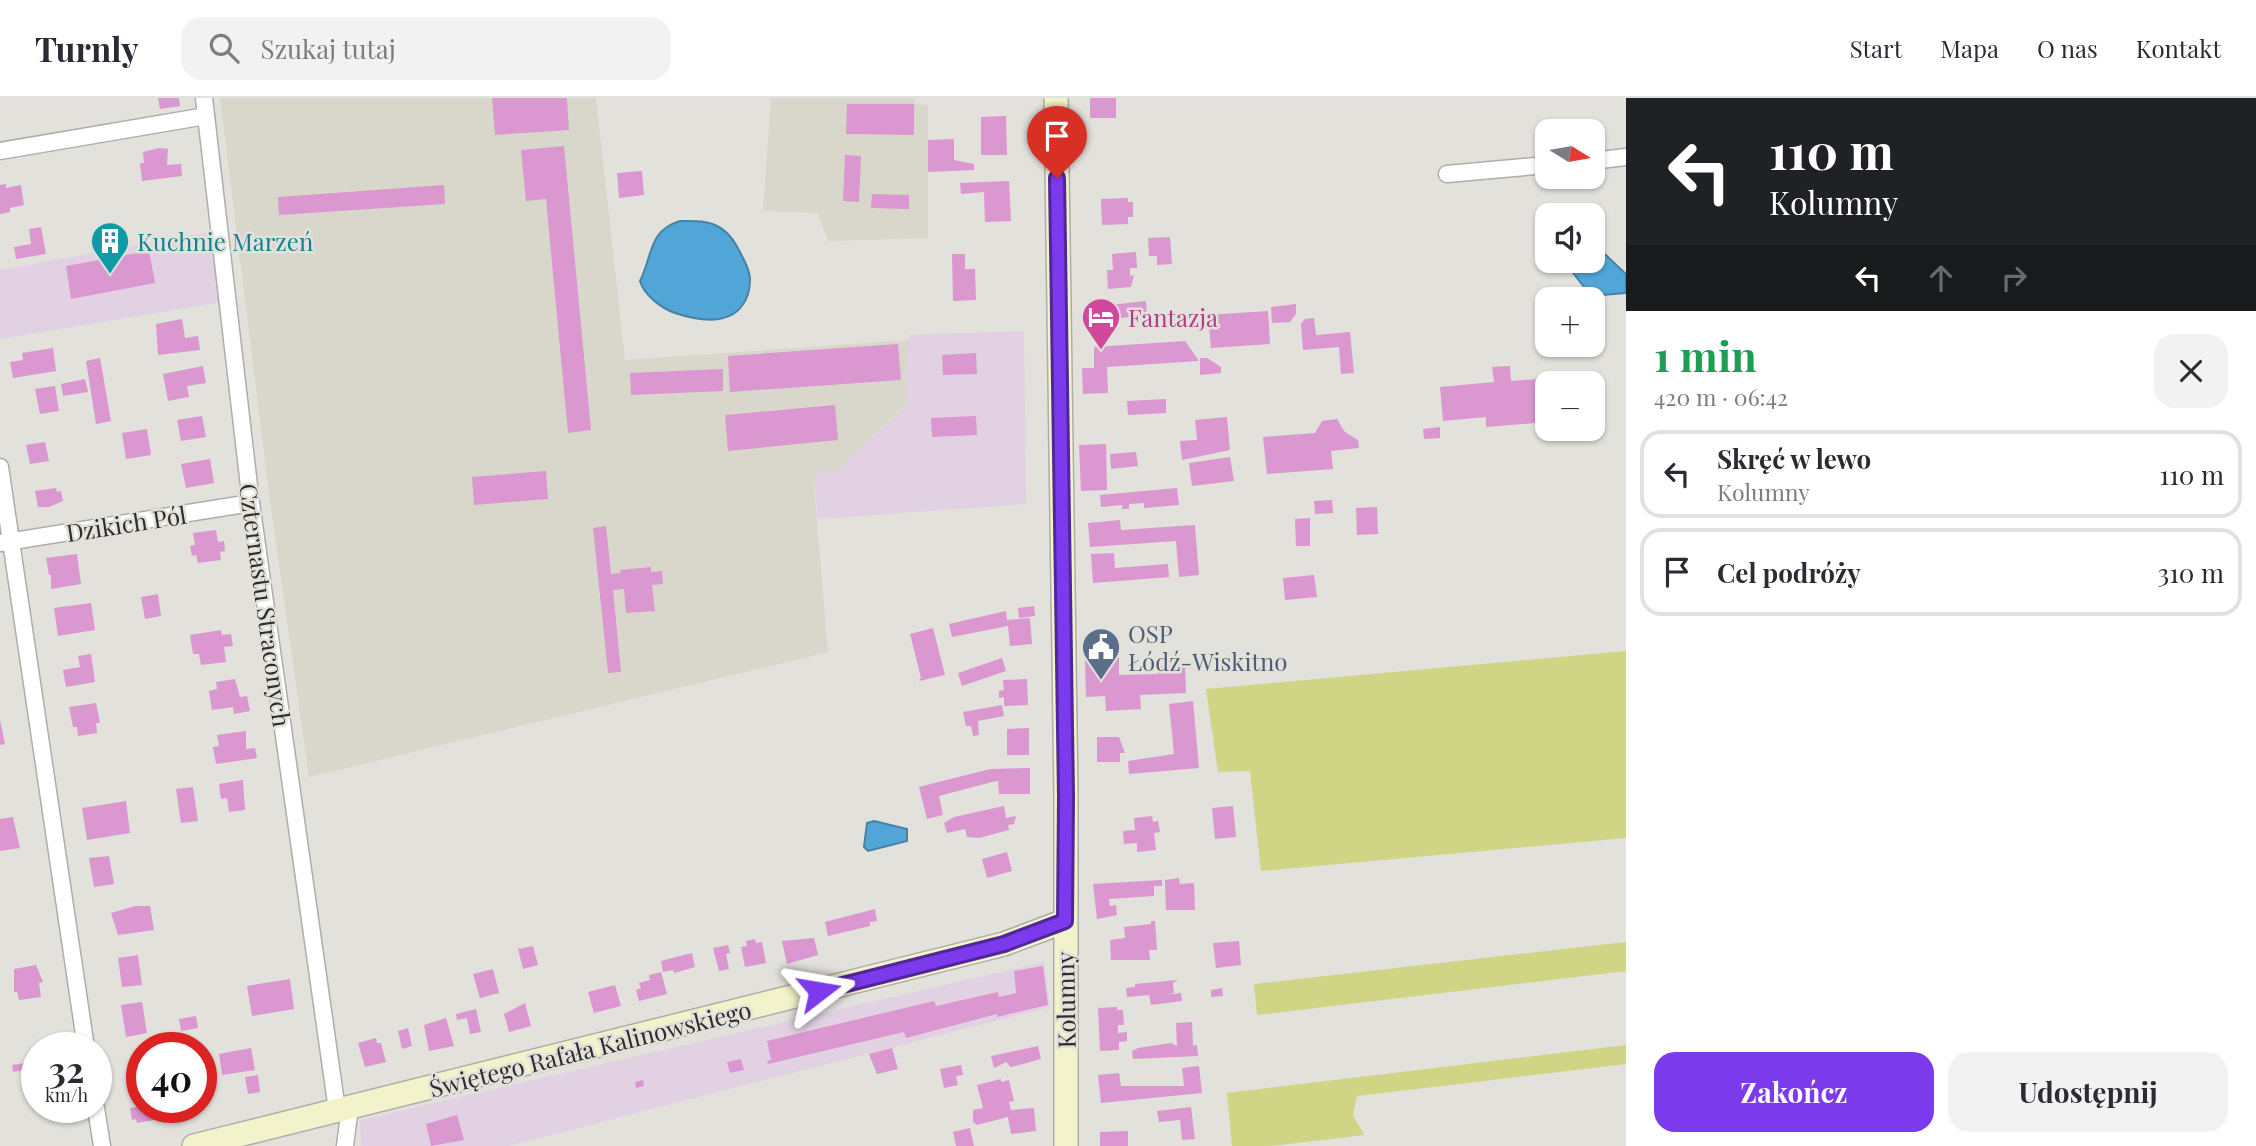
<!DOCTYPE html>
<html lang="pl">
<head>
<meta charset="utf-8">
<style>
	:root { --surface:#fff; --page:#f2f2f3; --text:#2b2b33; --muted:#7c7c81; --line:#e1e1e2; --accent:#7c3aed }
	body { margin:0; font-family:"Playfair Display",serif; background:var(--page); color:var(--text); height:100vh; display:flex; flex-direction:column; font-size:26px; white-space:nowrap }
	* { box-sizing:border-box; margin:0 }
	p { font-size:23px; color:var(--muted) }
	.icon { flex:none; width:38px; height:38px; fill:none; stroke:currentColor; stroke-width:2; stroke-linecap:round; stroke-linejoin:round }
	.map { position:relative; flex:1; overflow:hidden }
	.details { display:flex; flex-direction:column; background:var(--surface); width:630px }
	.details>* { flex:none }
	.top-card { background:#202124; color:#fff; overflow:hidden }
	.needle { width:46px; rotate:101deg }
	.tools { position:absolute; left:1535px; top:21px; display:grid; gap:14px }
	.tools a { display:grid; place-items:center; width:70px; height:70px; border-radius:14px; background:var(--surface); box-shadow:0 2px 5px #0004; font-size:35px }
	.speed { position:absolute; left:21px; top:934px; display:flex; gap:14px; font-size:35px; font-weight:700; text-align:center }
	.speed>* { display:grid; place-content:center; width:91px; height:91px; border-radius:50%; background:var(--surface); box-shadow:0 2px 5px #0004; line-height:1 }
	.speed small { font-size:18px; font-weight:400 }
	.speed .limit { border:10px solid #d22; background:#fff; color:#111 }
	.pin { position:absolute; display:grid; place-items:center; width:60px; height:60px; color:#fff; margin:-72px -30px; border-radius:50% 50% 50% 0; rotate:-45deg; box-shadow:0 0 7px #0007 }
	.pin .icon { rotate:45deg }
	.me { position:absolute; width:77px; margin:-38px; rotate:76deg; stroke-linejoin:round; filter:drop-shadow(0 0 5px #0008) }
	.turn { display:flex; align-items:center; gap:24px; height:147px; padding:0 28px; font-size:32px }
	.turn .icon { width:91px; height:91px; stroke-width:2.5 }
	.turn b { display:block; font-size:49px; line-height:60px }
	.lanes { display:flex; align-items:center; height:66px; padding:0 28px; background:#0003; justify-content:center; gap:35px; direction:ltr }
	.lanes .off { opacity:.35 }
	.round { display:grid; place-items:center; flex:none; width:74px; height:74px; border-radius:21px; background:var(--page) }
	.summary { display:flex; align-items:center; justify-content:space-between; height:119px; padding:0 28px }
	h1 { font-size:42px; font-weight:700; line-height:52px; color:#1e9e55 }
	.button { display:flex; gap:14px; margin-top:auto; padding:14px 28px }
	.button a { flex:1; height:80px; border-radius:21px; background:var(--accent); color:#fff; font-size:28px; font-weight:700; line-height:80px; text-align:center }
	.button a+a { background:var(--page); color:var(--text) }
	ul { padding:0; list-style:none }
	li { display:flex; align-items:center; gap:21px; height:88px; margin:0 14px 10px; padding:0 14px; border:4px solid var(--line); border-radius:21px }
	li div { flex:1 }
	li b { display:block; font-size:26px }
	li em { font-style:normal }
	header { display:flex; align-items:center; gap:42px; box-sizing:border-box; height:98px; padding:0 35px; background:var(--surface); border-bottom:2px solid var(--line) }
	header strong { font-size:33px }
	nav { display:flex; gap:38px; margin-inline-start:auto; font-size:24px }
	.search { width:490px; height:63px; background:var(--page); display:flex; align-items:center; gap:18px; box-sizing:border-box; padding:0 24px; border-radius:21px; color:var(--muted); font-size:26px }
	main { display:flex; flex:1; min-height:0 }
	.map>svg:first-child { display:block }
</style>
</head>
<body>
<header>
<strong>Turnly</strong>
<div class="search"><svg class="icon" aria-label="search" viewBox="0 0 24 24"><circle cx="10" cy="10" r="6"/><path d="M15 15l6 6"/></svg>Szukaj tutaj</div>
<nav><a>Start</a><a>Mapa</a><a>O nas</a><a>Kontakt</a></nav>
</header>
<main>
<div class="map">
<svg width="1626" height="1048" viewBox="0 0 1626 1048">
	<rect width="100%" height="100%" fill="#e2e1dc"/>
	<g fill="#e2d1e2">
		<path d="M220,132L228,203L0,241V172Z"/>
		<path d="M1024,233L1026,406L818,421L813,376L837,373L907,306L905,277L909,237Z"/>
		<path d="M1044,864L1050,909L508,1048H361L360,1022Z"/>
	</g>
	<g fill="#d9d7cb">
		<path d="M220,0H596L625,262L909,242L905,277L907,305L837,373L813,376L828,554L309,679L270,403Z"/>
		<path d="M771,0H914L915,6L928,7V140L828,143L818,115L763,113Z"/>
	</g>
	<g fill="#d0d586">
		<path d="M1626,553V740L1261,773L1250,673L1218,674L1206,591Z"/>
		<path d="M1626,844V873L1257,917L1254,886Z"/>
		<path d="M1626,947V966L1357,998L1353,1017L1364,1037L1271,1048H1232L1227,995Z"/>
	</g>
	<g fill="#52a6d7" stroke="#4782a3" stroke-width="2">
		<path d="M680,123C692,123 706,122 717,128C731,135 737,148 743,160C750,174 752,181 748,196C737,229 702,224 675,215C661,210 644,197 640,183C653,157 648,133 680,123Z"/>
		<path d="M1593,145L1626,176V195L1591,198L1564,163H1592Z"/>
		<path d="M874,723L907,731V743L868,753L864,749L867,725Z"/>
	</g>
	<g fill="#da97d0">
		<path d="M158,0H179L180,8L160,11Z"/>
		<path d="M492,0H567L569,32L495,37Z"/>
		<rect x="1090" y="0" width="26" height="20"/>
		<path d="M847,6H914V37L846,36Z"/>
		<path d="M1006,18L1007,57H981V19Z"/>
		<path d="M954,41V62L974,66V72L928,74V42Z"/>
		<path d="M564,48L591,332L568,335L546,101L526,103L521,52Z"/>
		<path d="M159,50L168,51L167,67L181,66L182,78L142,83L140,65H144L143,54Z"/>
		<path d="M845,57L861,58L859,104L843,103Z"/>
		<path d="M642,73L644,97L619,100L617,75Z"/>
		<path d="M1009,83L1011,123L985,124L984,94L961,96L960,85Z"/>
		<path d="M6,86V90L21,87L24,107L10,110V114L0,116V87Z"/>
		<path d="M444,87L445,106L279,117L278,99Z"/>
		<path d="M872,96L909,97V111L871,110Z"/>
		<path d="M1128,100V104H1133V119H1128V126L1102,127L1101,101Z"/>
		<path d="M41,129L46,156L16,161L14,149L31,146L29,131Z"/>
		<path d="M1170,139L1172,166L1157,167V158H1149L1148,140Z"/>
		<path d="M149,153L155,185L71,201L66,168Z"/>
		<path d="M1136,154L1137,170H1130V178L1134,177L1131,189L1108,191L1107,172H1113L1112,156Z"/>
		<path d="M952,156H965V171H975L976,202L953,203Z"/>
		<path d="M1146,203L1147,217L1112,221L1110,207Z"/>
		<path d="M1296,206V216L1290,224L1272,225L1271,209Z"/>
		<path d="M1268,213L1270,246L1211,250L1208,217Z"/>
		<path d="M1314,220L1316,237L1350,234L1354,275L1341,276L1339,249L1303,252L1301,226L1305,221Z"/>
		<path d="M182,221L185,240L198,238L200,252L158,257L156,226Z"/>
		<path d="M1185,243L1199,263L1107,269L1108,295L1083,296L1082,270H1094V249Z"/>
		<path d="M898,246L901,282L730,294L728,258Z"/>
		<path d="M53,250L56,273L13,280L10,264L23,262L22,255Z"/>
		<path d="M976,255L977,276L943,277L942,257Z"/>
		<path d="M100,260L111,323L96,326L86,263Z"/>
		<path d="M1200,260H1207L1221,269V275L1200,277Z"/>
		<path d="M203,268L206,285L187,288L189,299L168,303L163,276Z"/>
		<path d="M1510,268L1511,283L1540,281L1547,324L1486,329V319L1443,323L1440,289L1494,284L1492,269Z"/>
		<path d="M723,271V293L631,297L630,275Z"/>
		<path d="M85,281L88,294L63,298L61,286Z"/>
		<path d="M55,288L59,313L40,316L35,291Z"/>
		<path d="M1166,301V315L1128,317L1127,303Z"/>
		<path d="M835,307L838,342L728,353L725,317Z"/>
		<path d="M202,318L206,339L181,343L177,322Z"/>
		<path d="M976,318L977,337L932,339L931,320Z"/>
		<path d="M1227,319L1230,352L1182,362L1180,343L1197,342L1195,322Z"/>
		<path d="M1337,321L1345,334L1358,342L1359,350L1331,353L1333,371L1267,376L1263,339L1315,335L1322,323Z"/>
		<path d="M1440,329V340L1424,341L1423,331Z"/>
		<path d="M147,331L151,357L126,361L122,335Z"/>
		<path d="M45,344L49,363L30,366L26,347Z"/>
		<path d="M1106,346L1107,392L1081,393L1079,347Z"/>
		<path d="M1136,354L1138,368L1111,371L1110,356Z"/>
		<path d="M1230,359L1234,383L1192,388L1189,365Z"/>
		<path d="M210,361L214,385L186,390L181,366Z"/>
		<path d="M546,373L548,401L474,407L472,379Z"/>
		<path d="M56,390L57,394L61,393L63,403L49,409H38L35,393Z"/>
		<path d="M1177,390L1179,407L1144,410V405L1129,406V411H1122V407L1101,409L1100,397Z"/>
		<path d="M1332,402L1333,415L1315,416L1314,403Z"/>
		<path d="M1377,409L1378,436L1357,437L1356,410Z"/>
		<path d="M1310,420V448H1296L1295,421Z"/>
		<path d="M1120,422L1121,432L1195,427L1199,477L1179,479L1176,443L1090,449L1088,425Z"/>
		<path d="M606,428L611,476L621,475L620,472L651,469V474L662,473L663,486L652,487L655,513L626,515L624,491L613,492L621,574L608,575L593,430Z"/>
		<path d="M216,432L218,444L224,443L225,453L220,454L221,462L198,465L196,457L192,458L190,448L195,447L193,435Z"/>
		<path d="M1114,455L1115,470L1168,466L1169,479L1093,485L1091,456Z"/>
		<path d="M77,456L81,486L51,491V477H49L46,460Z"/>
		<path d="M1314,477L1317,499L1285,502L1283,480Z"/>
		<path d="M158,496L161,518L145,521L141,499Z"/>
		<path d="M91,505L95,532L58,538L54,510Z"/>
		<path d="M1034,508L1035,518L1019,520L1018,510Z"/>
		<path d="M1006,513L1007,522L1030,520L1032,546L1010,548L1008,528L952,539L949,526Z"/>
		<path d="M933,530L945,577L919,583L921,580L910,536Z"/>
		<path d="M221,532L222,537L231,536L233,548L224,549L226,564L201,567L199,556H193L190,537Z"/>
		<path d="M91,556L95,584L66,589L63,572L80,569L78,558Z"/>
		<path d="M1119,558V577L1158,576L1157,568L1185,567L1186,595L1140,597L1141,611L1106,613L1105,598L1086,599L1085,559Z"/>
		<path d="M1002,560L1006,573L962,588L958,575Z"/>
		<path d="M235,581L240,599L247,598L250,613L234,616L233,609L212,612L209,593L217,591L216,584Z"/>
		<path d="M1027,581L1028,607L1004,608V599L999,600V593L1004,592L1003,582Z"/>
		<path d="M1193,603L1199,670L1129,676L1128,663L1174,656L1169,606Z"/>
		<path d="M96,605L100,625H96L97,635L78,638L77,629H73L69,609Z"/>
		<path d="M1002,607L1004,618L978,623L979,637L973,638L971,628H966L963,614Z"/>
		<path d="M0,622L5,646L0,647Z"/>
		<path d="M1029,630V657H1007V631Z"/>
		<path d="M246,633V651L255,650L257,660L216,666L213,649L219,648L217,637Z"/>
		<path d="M1097,639H1119L1125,655H1120V664H1097Z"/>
		<path d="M1030,670V696H999L998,683L992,684L939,698L943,717L927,721L919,689L990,671Z"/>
		<path d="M243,682L245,712L229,714L227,700L221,701L219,686Z"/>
		<path d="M193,689L198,723L181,725L176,691Z"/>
		<path d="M126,703L130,735L87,742L82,710Z"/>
		<path d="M1004,708L1006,720L1016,718L1014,726L1008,727L1009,732L979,740L967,739L965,731L947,735L944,725L954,719Z"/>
		<path d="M1233,708L1236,739L1215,741L1212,710Z"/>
		<path d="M1152,718L1153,724L1158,723L1160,734L1154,735L1156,752L1137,754V745L1124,746L1123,733L1135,732L1134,720Z"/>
		<path d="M13,719L20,750L0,753V721Z"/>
		<path d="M1007,754L1012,773L987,780L982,761Z"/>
		<path d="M109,758L114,786L94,789L89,760Z"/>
		<path d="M1179,780L1180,786L1194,785L1195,812H1166L1165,782Z"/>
		<path d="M1162,782V788H1154V798L1109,801L1110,808L1116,807L1117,817L1097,821L1093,786Z"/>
		<path d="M136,808H150L154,832L118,837L111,815Z"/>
		<path d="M875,811L877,823L870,824V828L828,838L825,824Z"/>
		<path d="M1151,823H1155L1157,852H1149L1150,862H1111L1110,842L1125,840L1124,829L1151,826Z"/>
		<path d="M814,840L818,857L787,866L782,843Z"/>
		<path d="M755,841L756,845L762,844L766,865L745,869L741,849L747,848L746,843Z"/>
		<path d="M1239,843L1241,867L1216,870L1213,845Z"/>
		<path d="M728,847L730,855L726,856L729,871L719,873L713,850Z"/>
		<path d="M533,848L538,867L523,871L518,851Z"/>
		<path d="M692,855L695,869L674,875L673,872L663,874L661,863Z"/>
		<path d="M138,857L142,887L122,889L118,860Z"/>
		<path d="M36,867L43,884L39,885L41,899L19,902L17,894H14V871Z"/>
		<path d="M1043,868L1048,907L997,919V916L906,940L904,934L768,966L767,963L771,962L767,943L934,903L936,908L998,894L999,899L1016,895L1014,873Z"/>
		<path d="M493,871L499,895L480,900L473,876Z"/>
		<path d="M661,874L667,896L639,903L636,892L641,890L639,885L650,882L649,877Z"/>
		<path d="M290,881L294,911L252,918L247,888Z"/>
		<path d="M1178,882L1173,885L1174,895L1163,897L1181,895L1182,903L1151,907L1149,897L1127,899L1126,890L1135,889V886Z"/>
		<path d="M615,887L621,908L594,915L588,894Z"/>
		<path d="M1222,890L1223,898L1211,899V892Z"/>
		<path d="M142,904L147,935L126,939L121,907Z"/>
		<path d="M525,905L531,928L509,934L504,916Z"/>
		<path d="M1117,909V912H1123L1124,927H1118V935L1127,934V943L1119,944V952L1100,953L1098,910Z"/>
		<path d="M476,911L481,934L470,936L467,920L457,922L456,916Z"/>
		<path d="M196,918L198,930L181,933L179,921Z"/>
		<path d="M446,920L454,948L429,953L424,927Z"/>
		<path d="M1192,924L1193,948L1197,947L1198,958L1133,961L1132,953L1138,950L1171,945L1177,948L1176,925Z"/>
		<path d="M408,930L412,948L402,951L398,933Z"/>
		<path d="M376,940L377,945H381L386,964L365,969L358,945Z"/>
		<path d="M1038,948L1041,961L1011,969L1006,964L994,970L991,958Z"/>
		<path d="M251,950L255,972L222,977L219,956Z"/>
		<path d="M892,950L898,971L877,976L869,956Z"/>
		<path d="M741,961L744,972L730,975L727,964Z"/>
		<path d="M37,963V970L13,974L12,967Z"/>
		<path d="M961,967L963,977L956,978L958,987L944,990L940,971Z"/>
		<path d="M1199,968L1202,995L1101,1005L1098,977L1119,975L1121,988H1184L1182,970Z"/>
		<path d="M258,977L260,994L248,996L245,979Z"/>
		<path d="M142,981V1001L137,1002L134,982Z"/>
		<path d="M1001,981V984L1009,982L1014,1003L1009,1004L1011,1012L1034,1010L1036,1033L1011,1036L1008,1019L977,1027L973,1024V1012L983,1010L977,987Z"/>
		<path d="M643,982L644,988L636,990L635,984Z"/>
		<path d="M142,1008L157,1010L159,1021L137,1025L136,1021L132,1022L130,1010Z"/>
		<path d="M1191,1009L1195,1041L1182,1042L1180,1022L1159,1024L1157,1013Z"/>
		<path d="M457,1017L464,1042L431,1048L426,1026Z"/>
		<path d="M970,1030L974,1048H956L953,1034Z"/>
		<path d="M1128,1033V1048H1100V1034Z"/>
	</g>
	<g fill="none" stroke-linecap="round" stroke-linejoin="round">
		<g stroke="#aeada9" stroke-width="19">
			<g id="street">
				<path d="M204,0L251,405L337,1012"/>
				<path d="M0,53L206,18"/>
				<path d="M1592,63L1626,59"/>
				<path d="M1447,76L1547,67"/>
				<path d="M0,369L86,950"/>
				<path d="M0,445L251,405"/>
				<path d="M96,1010L102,1048"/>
				<path d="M345,1048L350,1009"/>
			</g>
		</g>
		<g stroke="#aeada9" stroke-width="26">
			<g id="secondary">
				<path d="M1056,0L1066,698V1048"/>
				<path d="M194,1048L1004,846L1065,823"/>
			</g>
		</g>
		<use href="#street" stroke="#fff" stroke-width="16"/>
		<use href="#secondary" stroke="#f2f3ca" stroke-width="23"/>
	</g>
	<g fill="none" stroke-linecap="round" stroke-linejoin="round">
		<g stroke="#51269a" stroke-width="18">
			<path id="route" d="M819,893L1004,846L1065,823L1066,698L1057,80"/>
		</g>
		<use href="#route" stroke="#7c3aed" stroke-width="12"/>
	</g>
	<defs>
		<g id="building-pin" transform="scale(2.0125)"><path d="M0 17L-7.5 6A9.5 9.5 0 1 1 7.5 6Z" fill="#0f9aa8" stroke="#e2e1dc"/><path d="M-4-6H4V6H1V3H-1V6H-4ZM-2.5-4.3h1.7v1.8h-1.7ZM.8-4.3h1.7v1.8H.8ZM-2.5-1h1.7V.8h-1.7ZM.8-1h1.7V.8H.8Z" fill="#fff"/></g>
		<g id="hotel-pin" transform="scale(2.0125)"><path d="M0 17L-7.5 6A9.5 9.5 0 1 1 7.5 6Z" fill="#d1479c" stroke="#e2e1dc"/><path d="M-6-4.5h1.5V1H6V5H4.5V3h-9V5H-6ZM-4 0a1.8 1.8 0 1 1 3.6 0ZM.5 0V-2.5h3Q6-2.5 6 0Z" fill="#fff"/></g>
		<g id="civic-pin" transform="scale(2.0125)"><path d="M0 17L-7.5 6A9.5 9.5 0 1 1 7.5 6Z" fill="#5c6f8a" stroke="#e2e1dc"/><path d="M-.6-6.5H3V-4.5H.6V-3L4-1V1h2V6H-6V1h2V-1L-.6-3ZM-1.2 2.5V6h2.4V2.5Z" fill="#fff"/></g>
	</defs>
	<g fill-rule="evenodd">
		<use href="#building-pin" x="110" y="143"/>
		<use href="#hotel-pin" x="1101" y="219"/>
		<use href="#civic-pin" x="1101" y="549"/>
	</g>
	<g text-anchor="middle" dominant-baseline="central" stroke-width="5" stroke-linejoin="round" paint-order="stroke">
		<g font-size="24" fill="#0d838f" stroke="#e2e1dc" text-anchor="start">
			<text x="137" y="143">Kuchnie Marzeń</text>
		</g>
		<g font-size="24" fill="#b23c85" stroke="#e2e1dc" text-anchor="start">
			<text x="1128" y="219">Fantazja</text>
		</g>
		<g font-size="24" fill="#2d2d2b" stroke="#e2e1dc">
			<text transform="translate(126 425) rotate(-9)">Dzikich Pól</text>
			<text transform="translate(266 507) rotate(82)">Czternastu Straconych</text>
			<text transform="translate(1065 902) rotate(-91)">Kolumny</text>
			<text transform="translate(590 950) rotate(-14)">Świętego Rafała Kalinowskiego</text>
		</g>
		<g font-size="24" fill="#4e5e75" stroke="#e2e1dc" text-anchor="start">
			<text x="1128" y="535">OSP<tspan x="1128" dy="28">Łódź-Wiskitno</tspan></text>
		</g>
	</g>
</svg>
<div class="tools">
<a><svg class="needle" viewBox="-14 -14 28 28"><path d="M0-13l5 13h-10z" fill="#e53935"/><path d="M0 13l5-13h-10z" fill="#7c7c81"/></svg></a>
<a><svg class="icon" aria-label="sound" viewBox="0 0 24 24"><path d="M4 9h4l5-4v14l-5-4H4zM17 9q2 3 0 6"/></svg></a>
<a>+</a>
<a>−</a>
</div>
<div class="speed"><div>32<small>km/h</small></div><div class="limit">40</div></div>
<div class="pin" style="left:1057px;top:80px;background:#d93025"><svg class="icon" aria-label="arrive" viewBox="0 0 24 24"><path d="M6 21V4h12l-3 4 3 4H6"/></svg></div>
<svg class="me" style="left:819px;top:893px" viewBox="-20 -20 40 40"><path d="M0-17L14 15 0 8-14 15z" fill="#7c3aed" stroke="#fff" stroke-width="4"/></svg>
</div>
<section class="details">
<div class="top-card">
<div class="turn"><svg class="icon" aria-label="left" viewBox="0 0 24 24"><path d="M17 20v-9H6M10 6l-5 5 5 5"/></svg><div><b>110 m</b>Kolumny</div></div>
<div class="lanes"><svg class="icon" aria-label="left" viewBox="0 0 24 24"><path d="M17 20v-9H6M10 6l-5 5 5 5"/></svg><svg class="icon off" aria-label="ahead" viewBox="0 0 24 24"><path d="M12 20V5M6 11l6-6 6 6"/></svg><svg class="icon off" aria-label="right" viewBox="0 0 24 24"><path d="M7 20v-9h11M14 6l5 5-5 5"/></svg></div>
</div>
<div class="summary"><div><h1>1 min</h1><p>420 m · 06:42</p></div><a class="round"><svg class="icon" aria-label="close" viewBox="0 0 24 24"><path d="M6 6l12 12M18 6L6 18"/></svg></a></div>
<ul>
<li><svg class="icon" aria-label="left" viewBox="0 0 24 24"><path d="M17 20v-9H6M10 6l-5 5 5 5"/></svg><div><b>Skręć w lewo</b><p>Kolumny</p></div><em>110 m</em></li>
<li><svg class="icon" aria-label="arrive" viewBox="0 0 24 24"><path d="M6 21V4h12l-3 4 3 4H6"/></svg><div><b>Cel podróży</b></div><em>310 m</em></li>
</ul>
<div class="button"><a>Zakończ</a><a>Udostępnij</a></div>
</section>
</main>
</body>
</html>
